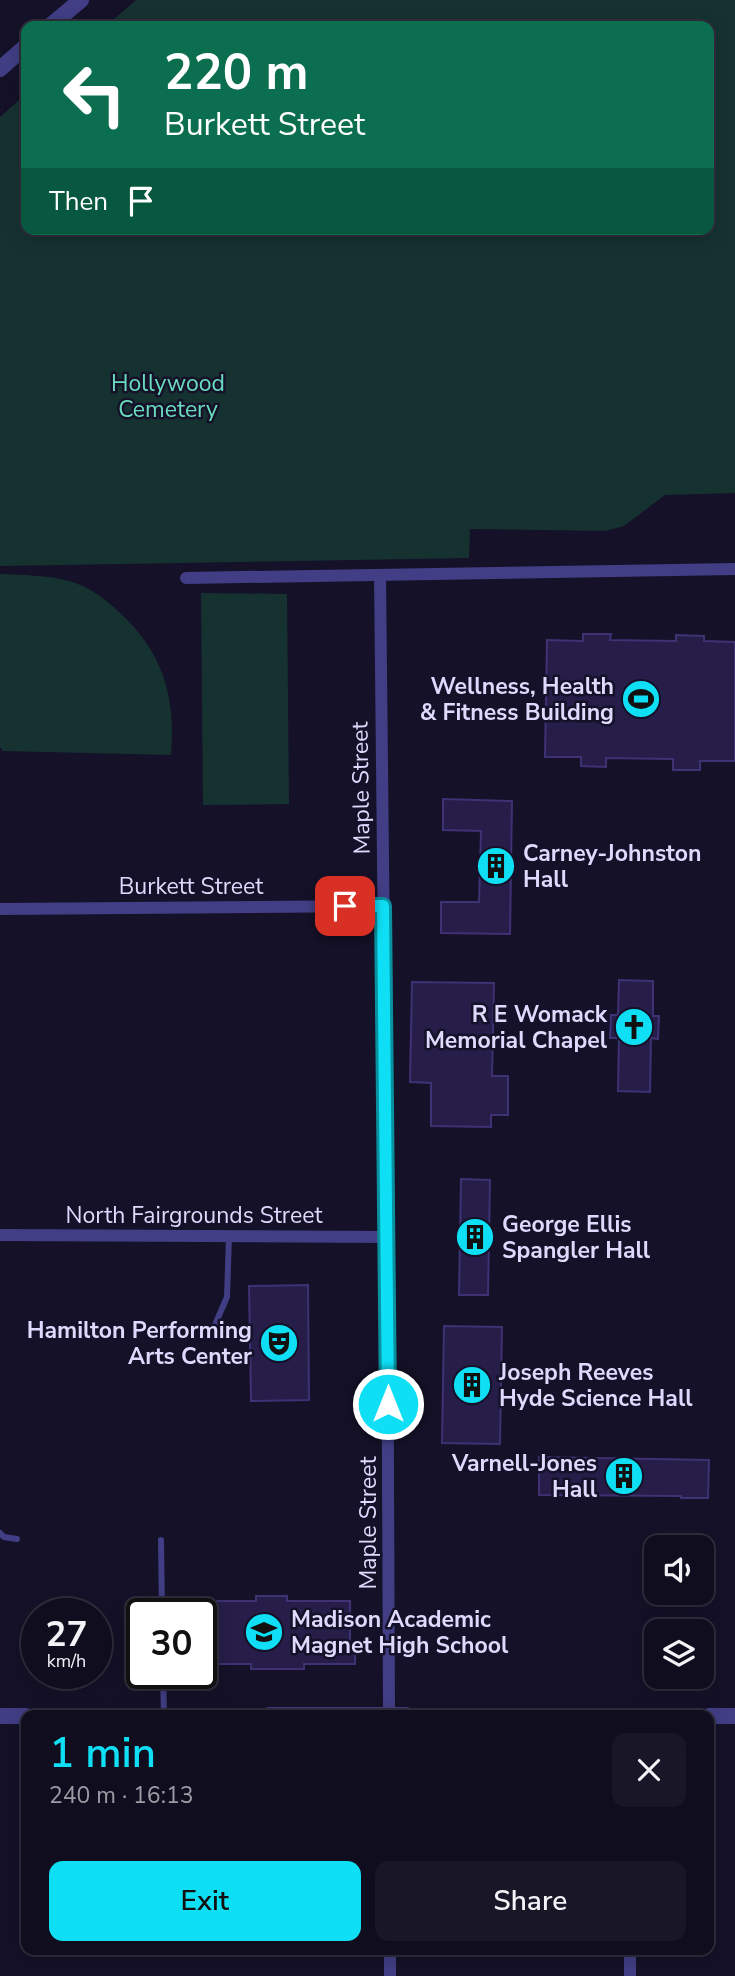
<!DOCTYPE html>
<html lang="en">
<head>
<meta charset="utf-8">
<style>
	:root { --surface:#100d1e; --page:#191627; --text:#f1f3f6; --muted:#9c9ca4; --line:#302d3c; --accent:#0edff5 }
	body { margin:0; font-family:"Nunito Sans",sans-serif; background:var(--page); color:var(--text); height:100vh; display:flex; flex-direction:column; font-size:26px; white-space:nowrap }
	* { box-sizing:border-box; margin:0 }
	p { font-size:23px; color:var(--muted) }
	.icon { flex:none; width:38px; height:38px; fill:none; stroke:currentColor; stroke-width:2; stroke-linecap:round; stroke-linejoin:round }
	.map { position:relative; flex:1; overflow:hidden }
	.drawer { position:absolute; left:21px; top:1710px; width:693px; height:245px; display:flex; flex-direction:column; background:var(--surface); border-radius:14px; box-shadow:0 4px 18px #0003,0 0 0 2px var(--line) }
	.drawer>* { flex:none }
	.banner { position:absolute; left:21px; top:21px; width:693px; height:214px; border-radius:14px; box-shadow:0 4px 18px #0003,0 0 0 2px var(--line); background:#0b6e4f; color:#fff; overflow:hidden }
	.controls { position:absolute; left:644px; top:1535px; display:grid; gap:14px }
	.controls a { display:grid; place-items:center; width:70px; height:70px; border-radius:14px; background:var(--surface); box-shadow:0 4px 18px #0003,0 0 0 2px var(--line); font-size:35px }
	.speed { position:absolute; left:21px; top:1598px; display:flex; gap:14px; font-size:35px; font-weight:700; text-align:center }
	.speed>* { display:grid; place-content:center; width:91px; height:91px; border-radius:50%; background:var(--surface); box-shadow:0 4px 18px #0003,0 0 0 2px var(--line); line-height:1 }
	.speed small { font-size:18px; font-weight:400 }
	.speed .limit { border:4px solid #111; border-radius:10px; background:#fff; color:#111 }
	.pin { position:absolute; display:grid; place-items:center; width:60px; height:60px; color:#fff; margin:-30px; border-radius:14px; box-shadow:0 4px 10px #0006 }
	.me { position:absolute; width:77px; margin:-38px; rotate:0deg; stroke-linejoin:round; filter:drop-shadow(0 0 5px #0008) }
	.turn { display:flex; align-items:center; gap:24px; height:147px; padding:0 28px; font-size:32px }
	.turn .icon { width:91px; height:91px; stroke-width:2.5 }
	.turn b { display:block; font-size:49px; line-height:60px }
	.then { display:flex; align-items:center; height:66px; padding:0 28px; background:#0003; gap:14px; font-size:26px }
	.round { display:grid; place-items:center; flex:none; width:74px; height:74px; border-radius:14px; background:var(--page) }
	.headline { display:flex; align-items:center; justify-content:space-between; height:119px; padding:0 28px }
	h1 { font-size:42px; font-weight:600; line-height:52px; color:var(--accent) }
	.button { display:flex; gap:14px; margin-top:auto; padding:14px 28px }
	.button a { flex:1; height:80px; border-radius:14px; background:var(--accent); color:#111; font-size:28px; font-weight:600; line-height:80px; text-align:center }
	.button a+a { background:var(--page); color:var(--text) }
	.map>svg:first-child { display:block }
</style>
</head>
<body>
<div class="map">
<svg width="735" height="1976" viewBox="0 0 735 1976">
	<rect width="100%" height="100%" fill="#151128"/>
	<g fill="#153231">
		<path d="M136,0H735V493L665,495L624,526L605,531L470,529L469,558L0,566V117L26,94V229H709V26H106Z"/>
		<path d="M0,574C23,575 47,575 69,581C88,586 104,598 118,611C163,652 176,696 171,755L3,751L0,747Z"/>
		<path d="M201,593L287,594L289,804L203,805Z"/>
	</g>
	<g fill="#261e49" stroke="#3e3174" stroke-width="2">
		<path d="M583,634H611L610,640L676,641V635L704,636V641L735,642V761H700V770H673V759L606,758V767L581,766V757H545L547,640L583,641Z"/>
		<path d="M443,799L512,801L510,934L441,933V902H479L481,831L443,830Z"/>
		<path d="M619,980L653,981V1016H659L658,1039L651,1038L650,1092L618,1091L619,1038H610L611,1015H618Z"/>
		<path d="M412,982L494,983L492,1076H508V1115H491V1127L431,1126V1083L410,1082Z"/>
		<path d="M461,1179L490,1180L488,1295H459Z"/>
		<path d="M308,1285L309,1400L251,1401L249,1286Z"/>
		<path d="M444,1326L502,1327L500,1444L442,1443Z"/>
		<path d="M539,1457L709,1460L708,1498H681V1496L539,1495Z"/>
		<path d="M256,1596H287V1601H350V1642H355V1664H304V1669H251V1664H201V1614H184V1601H256Z"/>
	</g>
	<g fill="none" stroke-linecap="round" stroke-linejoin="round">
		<g stroke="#413e85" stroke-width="6">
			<path d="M211,1334L227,1297L229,1236"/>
			<path d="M0,1533L4,1537L17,1539"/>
			<path d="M161,1540L162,1614"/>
			<path d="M163,1673L164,1715"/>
		</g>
		<g stroke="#413e85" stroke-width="12">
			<path d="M380,575L387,1237L389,1715"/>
			<path d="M186,578L735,569"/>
			<path d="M0,909L383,906"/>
			<path d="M0,1235L387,1237"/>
			<path d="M390,1950V1976"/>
			<path d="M630,1950V1976"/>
		</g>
		<g stroke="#413e85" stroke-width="16">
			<path d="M50,26L81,0"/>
			<path d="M0,69L26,46"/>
			<path d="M269,1715H406"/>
			<path d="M0,1716H26"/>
			<path d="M709,1716H735"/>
		</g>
	</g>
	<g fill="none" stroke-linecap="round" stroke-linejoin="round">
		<g stroke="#09919f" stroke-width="18">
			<path id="route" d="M345,906H383L388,1404"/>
		</g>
		<use href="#route" stroke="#0edff5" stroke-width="12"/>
	</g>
	<defs>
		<g id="stadium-disc" transform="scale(2.0125)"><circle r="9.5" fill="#0edff5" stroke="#151128"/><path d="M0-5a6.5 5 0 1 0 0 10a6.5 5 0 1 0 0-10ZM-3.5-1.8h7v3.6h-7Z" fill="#111"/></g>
		<g id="building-disc" transform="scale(2.0125)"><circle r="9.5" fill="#0edff5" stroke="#151128"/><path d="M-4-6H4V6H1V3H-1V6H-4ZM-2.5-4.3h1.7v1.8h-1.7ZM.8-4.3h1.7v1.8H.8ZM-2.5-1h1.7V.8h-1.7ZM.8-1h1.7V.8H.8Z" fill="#111"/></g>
		<g id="church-disc" transform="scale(2.0125)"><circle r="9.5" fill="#0edff5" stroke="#151128"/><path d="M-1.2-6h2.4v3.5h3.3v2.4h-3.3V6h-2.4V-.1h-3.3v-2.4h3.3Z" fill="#111"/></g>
		<g id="theatre-disc" transform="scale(2.0125)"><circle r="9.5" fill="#0edff5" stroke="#151128"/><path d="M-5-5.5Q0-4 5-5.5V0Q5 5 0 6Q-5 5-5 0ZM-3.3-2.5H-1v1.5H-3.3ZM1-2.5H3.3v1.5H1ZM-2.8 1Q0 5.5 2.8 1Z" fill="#111"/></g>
		<g id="school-disc" transform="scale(2.0125)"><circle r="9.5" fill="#0edff5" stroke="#151128"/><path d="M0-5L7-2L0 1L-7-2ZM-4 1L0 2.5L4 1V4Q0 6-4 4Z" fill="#111"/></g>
	</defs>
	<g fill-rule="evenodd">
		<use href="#stadium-disc" x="641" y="699"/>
		<use href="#building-disc" x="496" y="866"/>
		<use href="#church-disc" x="634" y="1027"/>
		<use href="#building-disc" x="475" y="1237"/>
		<use href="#theatre-disc" x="279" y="1343"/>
		<use href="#building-disc" x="472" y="1385"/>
		<use href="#building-disc" x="624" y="1476"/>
		<use href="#school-disc" x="264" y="1632"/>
	</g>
	<g text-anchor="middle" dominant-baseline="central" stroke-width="5" stroke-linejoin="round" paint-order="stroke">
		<g font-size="23" fill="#68dcbe" stroke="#151128">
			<text x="168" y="383">Hollywood<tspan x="168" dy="26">Cemetery</tspan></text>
		</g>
		<g font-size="23" font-weight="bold" fill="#dedafd" stroke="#151128" text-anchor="end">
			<text x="614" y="686">Wellness, Health<tspan x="614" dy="26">&amp; Fitness Building</tspan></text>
			<text x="523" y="853" text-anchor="start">Carney-Johnston<tspan x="523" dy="26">Hall</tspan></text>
			<text x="607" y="1014">R E Womack<tspan x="607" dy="26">Memorial Chapel</tspan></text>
			<text x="502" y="1224" text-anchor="start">George Ellis<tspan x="502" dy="26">Spangler Hall</tspan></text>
			<text x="252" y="1330">Hamilton Performing<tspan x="252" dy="26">Arts Center</tspan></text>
			<text x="499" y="1372" text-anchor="start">Joseph Reeves<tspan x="499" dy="26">Hyde Science Hall</tspan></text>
			<text x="597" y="1463">Varnell-Jones<tspan x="597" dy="26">Hall</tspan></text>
			<text x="291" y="1619" text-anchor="start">Madison Academic<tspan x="291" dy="26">Magnet High School</tspan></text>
		</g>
		<g font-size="23" fill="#dedafd" stroke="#151128">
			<text transform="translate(361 788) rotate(-91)">Maple Street</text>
			<text x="191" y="886">Burkett Street</text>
			<text x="194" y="1215">North Fairgrounds Street</text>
			<text transform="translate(368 1523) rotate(-90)">Maple Street</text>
		</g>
	</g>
</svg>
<div class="controls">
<a><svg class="icon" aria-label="sound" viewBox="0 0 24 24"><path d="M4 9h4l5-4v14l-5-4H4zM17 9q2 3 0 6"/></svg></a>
<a><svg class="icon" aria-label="layers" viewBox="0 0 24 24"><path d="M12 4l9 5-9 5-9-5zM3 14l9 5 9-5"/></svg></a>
</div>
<div class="speed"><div>27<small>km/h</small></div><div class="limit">30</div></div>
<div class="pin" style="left:345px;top:906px;background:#d93025"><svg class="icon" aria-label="arrive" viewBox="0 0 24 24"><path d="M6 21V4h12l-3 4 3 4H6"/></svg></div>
<svg class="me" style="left:388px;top:1404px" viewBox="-20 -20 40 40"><circle r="17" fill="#0edff5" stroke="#fff" stroke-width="3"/><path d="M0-11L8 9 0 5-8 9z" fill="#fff"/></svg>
<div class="banner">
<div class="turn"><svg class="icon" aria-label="left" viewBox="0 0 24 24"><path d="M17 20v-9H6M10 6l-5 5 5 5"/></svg><div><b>220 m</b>Burkett Street</div></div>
<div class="then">Then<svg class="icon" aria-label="arrive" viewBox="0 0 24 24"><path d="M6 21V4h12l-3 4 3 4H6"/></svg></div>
</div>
<section class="drawer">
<div class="headline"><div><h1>1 min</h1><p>240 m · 16:13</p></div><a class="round"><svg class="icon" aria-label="close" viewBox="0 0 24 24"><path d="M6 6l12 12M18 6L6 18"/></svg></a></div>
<div class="button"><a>Exit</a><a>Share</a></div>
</section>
</div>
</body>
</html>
